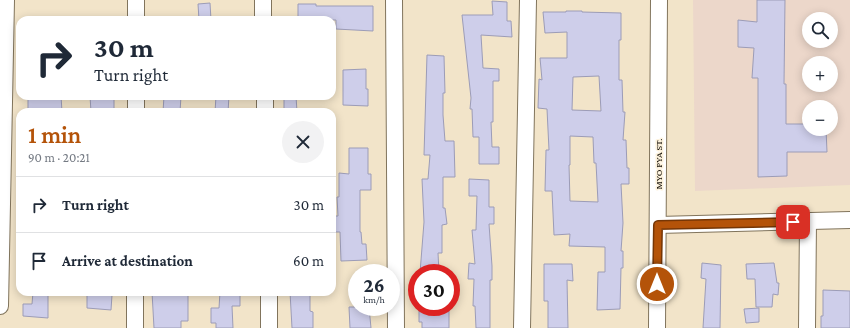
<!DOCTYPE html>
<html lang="en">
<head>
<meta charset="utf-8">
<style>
	:root { --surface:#fff; --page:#f2f2f3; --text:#1f2937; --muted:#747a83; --line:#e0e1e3; --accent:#b45309 }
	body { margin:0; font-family:"Crimson Pro",serif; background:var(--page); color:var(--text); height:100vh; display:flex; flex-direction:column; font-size:15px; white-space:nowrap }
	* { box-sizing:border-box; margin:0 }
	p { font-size:13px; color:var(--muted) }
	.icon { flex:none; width:22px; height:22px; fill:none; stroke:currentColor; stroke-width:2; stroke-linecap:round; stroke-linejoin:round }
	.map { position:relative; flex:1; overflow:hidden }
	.drawer { position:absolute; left:16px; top:108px; width:320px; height:188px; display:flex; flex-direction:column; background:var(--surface); border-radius:12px; box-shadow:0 2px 10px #0003 }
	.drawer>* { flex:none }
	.hud { position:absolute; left:16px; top:16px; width:320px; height:84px; border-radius:12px; box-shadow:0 2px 10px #0003; background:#fff; color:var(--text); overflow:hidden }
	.fabs { position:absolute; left:802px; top:12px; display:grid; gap:8px }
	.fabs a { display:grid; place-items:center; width:36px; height:36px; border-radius:50%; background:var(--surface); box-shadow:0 2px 10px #0003; font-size:20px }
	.speed { position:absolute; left:348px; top:264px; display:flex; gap:8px; font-size:20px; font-weight:700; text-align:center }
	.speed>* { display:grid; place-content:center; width:52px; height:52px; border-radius:50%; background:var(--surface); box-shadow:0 2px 10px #0003; line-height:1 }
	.speed small { font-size:10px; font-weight:400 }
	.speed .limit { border:6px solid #d22; background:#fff; color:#111 }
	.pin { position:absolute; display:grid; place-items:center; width:34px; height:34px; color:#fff; margin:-17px; border-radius:8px; box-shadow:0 2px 6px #0006 }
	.me { position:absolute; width:44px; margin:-22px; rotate:0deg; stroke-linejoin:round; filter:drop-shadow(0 0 3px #0008) }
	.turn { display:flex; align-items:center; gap:14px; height:84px; padding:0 12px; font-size:18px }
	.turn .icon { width:52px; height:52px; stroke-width:2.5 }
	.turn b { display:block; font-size:28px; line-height:34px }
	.round { display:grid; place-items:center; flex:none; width:42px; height:42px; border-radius:21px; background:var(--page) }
	.overview { display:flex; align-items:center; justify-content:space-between; height:68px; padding:0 12px }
	h1 { font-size:24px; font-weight:600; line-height:30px; color:var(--accent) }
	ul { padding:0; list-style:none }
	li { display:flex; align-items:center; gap:12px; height:56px; padding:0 12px; border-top:1px solid var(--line) }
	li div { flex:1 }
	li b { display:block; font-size:15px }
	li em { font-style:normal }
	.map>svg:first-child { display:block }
</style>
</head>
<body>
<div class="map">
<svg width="850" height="328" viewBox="0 0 850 328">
	<rect width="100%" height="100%" fill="#f2e4c9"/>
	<path fill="#ecd7ca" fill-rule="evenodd" d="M693,0H850V185L695,191ZM809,19H831V41H809ZM809,63H831V85H809ZM809,107H831V129H809Z"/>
	<g fill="#ceceea" stroke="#9c9cb7" fill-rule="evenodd">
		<path d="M757,0H785L784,84H786V124H809V129H826L827,152H787V176L758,177V78H752L754,48L738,47V20L757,22Z"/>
		<path d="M492,1L507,2V21H511L512,37L481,35L483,68L499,69V81H493V122H491L492,147H499V164H479V137H473L472,109H470L471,98L462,15H493Z"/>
		<path d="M210,3L211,20H199L198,4Z"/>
		<path d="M298,4H316V6H373V31L336,29V20H298Z"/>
		<path d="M566,11H582V12L621,13V40H619V80H622L623,112H625L623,140H626L627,168H629V184H621L623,223L621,251H623V268H621L620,309L597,310L598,272H605V247L569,246L570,234L554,235L552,191H545L546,150H549L547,109L538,108L539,79L542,80L540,58H567V32L545,33L543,12H566ZM599,76L601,111L572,110L573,77ZM570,136L593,137L594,163H596L598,202L570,201L569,165H570Z"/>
		<path d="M427,55L444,56L445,93H443V115L445,141H454L455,177H443V208H445L447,224L442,225V253H438L439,273H420L424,222L422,179H428L430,155H424Z"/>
		<path d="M366,69V89H368V106L343,105V70Z"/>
		<path d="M28,96H61L62,112H28Z"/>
		<path d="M90,96H114V112H91Z"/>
		<path d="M164,96H181L180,112H163Z"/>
		<path d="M216,96H229L228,112H215Z"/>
		<path d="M284,96H296L297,112H284Z"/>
		<path d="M349,148H368V174H371V190H360V232H361L362,244H366L367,260L341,261L340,232H332V216H338L337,197H339V173L349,174Z"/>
		<path d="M469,179L489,180V207H494V224H489L492,266V280H490V328H476L475,306H473L474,279H468L469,263L475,264L472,230H476L477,196H469Z"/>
		<path d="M702,263L721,265L720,328H703L706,279L701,278Z"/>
		<path d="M774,263L777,283H779L778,295L773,294L772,307H756L755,279H747L746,264Z"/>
		<path d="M544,264H572L573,281L567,280L568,328H548V301H544Z"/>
		<path d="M823,290L850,291V328H821V316H823Z"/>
		<path d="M33,292H48V318L23,316V304H32Z"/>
		<path d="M87,292H106V295H112L111,310L87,308Z"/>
		<path d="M152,292H188V321H181V328H154Z"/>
		<path d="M220,292H240V306H232L233,328H216V323H211V308H219Z"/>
		<path d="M290,292H310V311L313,312V328H292Z"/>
		<path d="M349,307H369L371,328H350Z"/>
		<path d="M419,307H449V328H422V322H419Z"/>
		<path d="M759,308V322L746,323L744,309Z"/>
	</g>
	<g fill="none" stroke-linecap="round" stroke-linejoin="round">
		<g stroke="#81745c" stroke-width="18">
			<g id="minor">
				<path d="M263,0V20"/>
				<path d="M394,0L396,328"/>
				<path d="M136,20V0"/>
				<path d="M265,96V112"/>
				<path d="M136,112V96"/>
				<path d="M658,225L850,220"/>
				<path d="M269,292V328"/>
				<path d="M0,306L6,0"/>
				<path d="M135,328V292"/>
				<path d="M522,328L528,0"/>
				<path d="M657,328L659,0"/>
				<path d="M807,328L808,221"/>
			</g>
		</g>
		<use href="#minor" stroke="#fff" stroke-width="16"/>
	</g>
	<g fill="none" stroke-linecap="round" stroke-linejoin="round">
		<g stroke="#753606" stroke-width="10">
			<path id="route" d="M657,284L658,225L793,222"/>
		</g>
		<use href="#route" stroke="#b45309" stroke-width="7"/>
	</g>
	<g text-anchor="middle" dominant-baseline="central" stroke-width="3" stroke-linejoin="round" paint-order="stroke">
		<g font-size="10" fill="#110d05" stroke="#fdf2dc">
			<text transform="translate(658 164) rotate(-90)">MYO PYA ST.</text>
		</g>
	</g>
</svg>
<div class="fabs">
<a><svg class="icon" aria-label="search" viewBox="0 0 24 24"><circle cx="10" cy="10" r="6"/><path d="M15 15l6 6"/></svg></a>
<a>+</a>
<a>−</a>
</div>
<div class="speed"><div>26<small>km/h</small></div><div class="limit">30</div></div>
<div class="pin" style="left:793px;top:222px;background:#d93025"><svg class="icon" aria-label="arrive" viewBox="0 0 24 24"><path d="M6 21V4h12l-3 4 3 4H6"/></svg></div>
<svg class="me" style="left:657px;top:284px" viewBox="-20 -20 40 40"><circle r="17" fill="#b45309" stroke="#fff" stroke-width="3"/><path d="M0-11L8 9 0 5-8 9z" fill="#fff"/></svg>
<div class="hud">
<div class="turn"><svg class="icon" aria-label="right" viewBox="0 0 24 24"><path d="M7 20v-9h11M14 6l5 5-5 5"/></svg><div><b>30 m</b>Turn right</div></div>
</div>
<section class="drawer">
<div class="overview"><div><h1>1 min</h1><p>90 m · 20:21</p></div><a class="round"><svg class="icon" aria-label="close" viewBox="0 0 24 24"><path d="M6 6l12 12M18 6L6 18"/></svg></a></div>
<ul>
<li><svg class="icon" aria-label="right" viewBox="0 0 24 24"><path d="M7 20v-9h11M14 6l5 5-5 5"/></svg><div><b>Turn right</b></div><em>30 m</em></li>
<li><svg class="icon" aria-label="arrive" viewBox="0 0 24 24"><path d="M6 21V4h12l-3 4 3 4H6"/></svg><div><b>Arrive at destination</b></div><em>60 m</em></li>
</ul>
</section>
</div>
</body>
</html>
